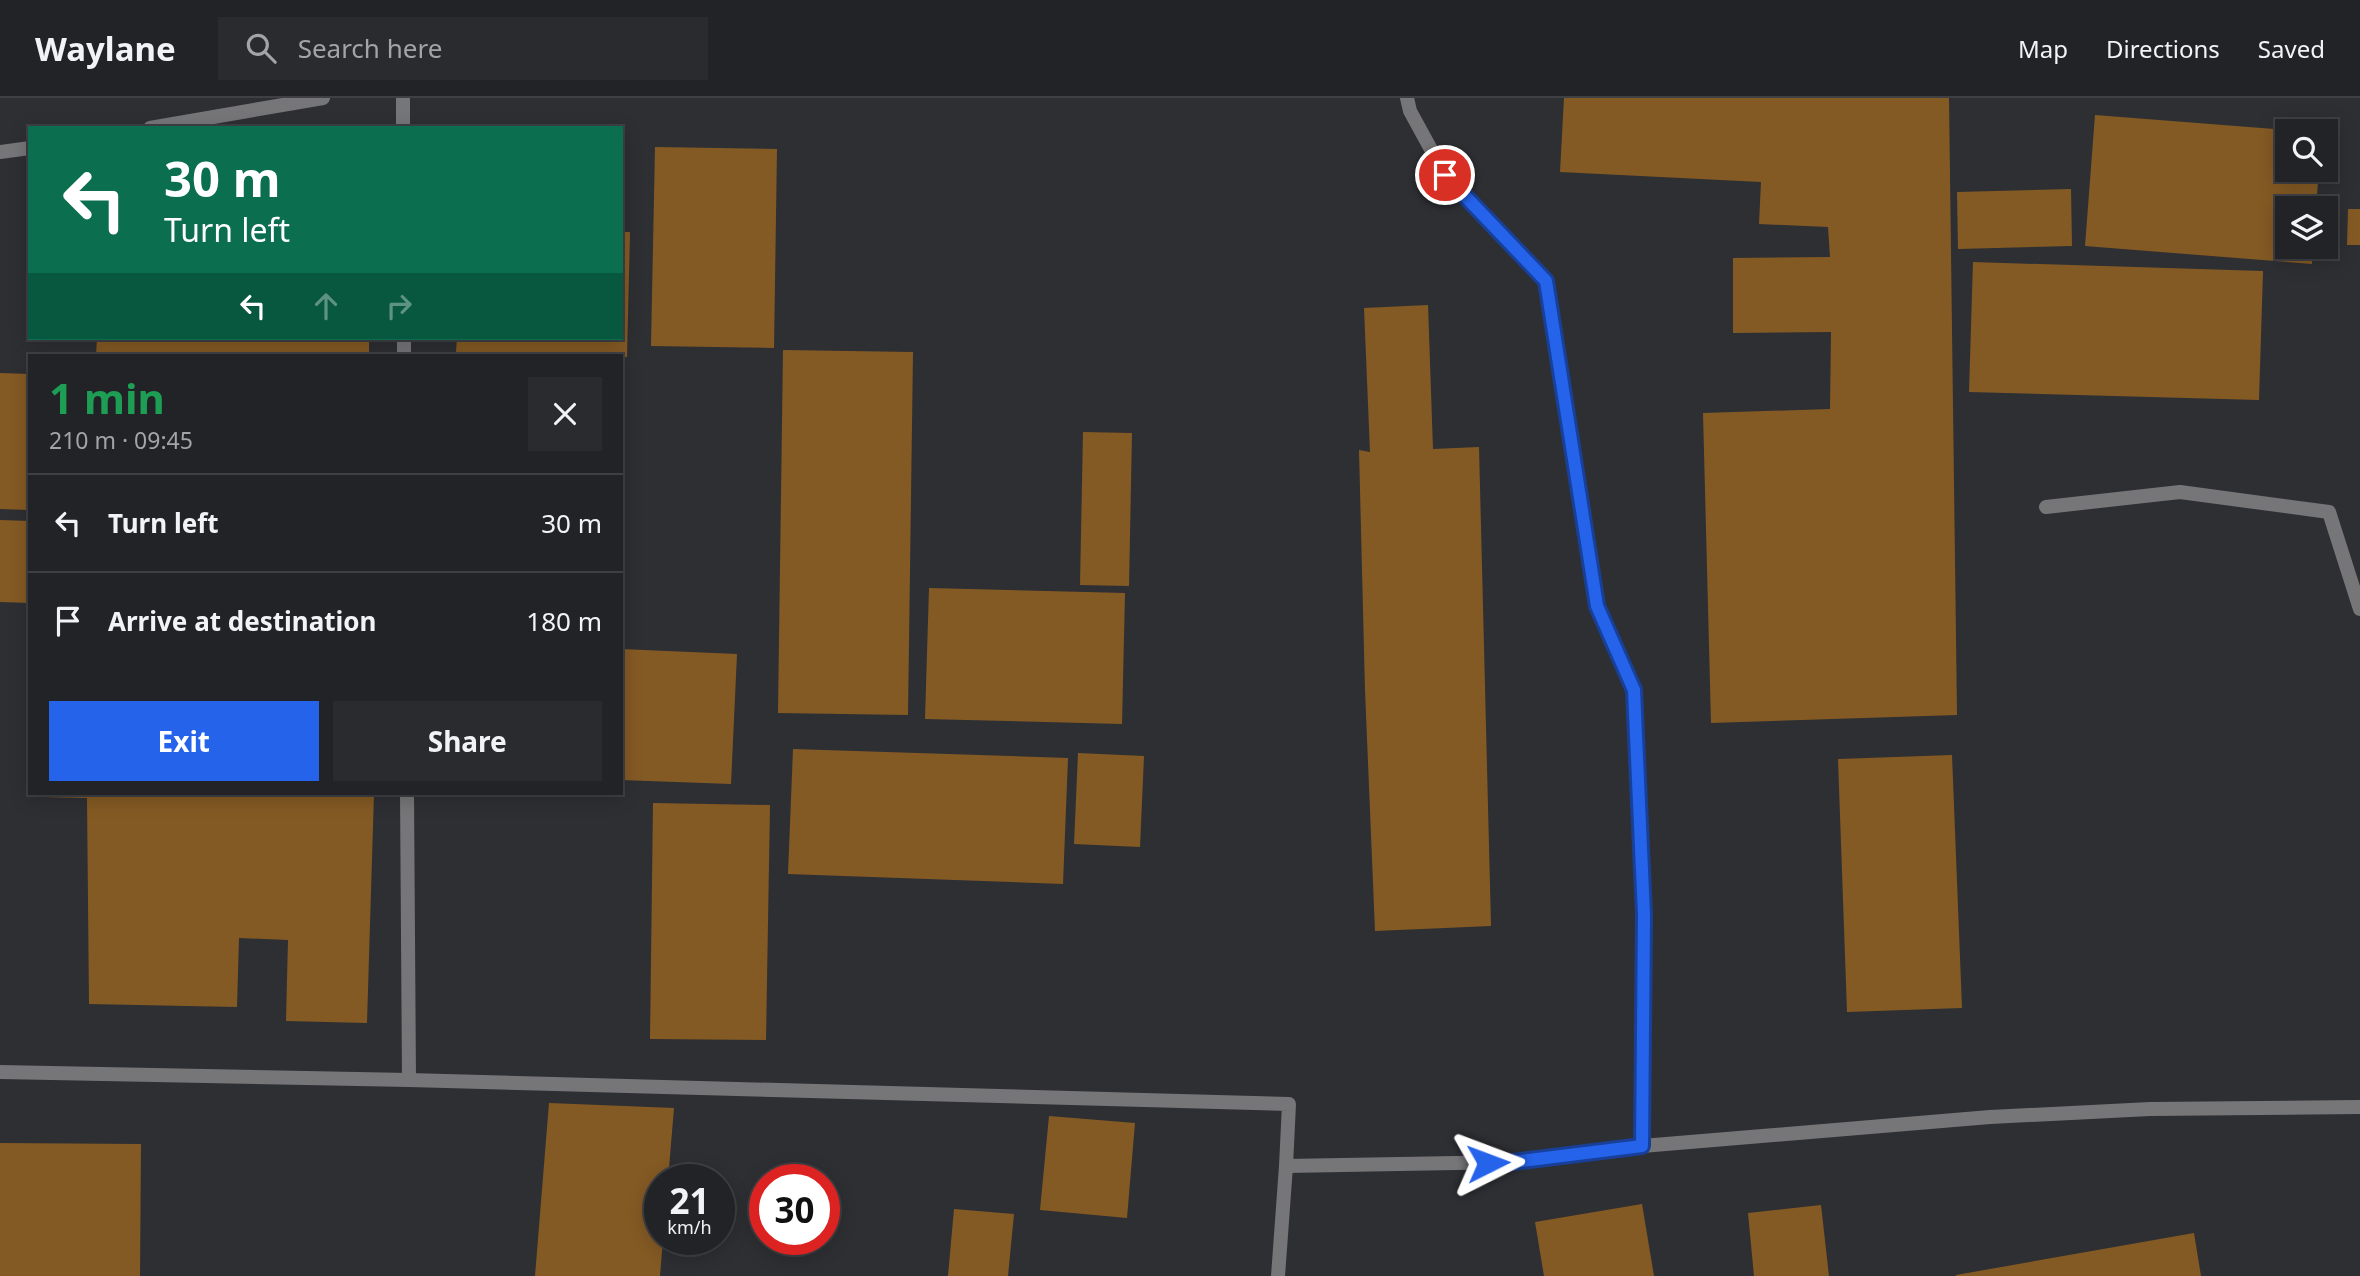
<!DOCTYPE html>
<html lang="en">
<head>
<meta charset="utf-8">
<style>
	:root { --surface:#222326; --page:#2a2b2e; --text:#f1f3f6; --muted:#a2a4a7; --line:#3f4043; --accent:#2563eb }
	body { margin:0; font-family:"Noto Sans",sans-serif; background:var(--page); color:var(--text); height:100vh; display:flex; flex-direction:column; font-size:26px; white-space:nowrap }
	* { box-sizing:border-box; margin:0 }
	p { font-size:23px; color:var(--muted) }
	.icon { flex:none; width:38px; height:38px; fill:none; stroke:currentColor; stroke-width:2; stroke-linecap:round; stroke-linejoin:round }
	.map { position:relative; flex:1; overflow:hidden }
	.details { position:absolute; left:28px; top:256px; width:595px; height:441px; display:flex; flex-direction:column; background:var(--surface); border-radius:0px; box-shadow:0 4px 18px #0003,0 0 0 2px var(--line) }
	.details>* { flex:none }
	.top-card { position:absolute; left:28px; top:28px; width:595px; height:214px; border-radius:0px; box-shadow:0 4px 18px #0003,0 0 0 2px var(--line); background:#0b6e4f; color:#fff; overflow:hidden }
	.controls { position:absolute; left:2275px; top:21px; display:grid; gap:14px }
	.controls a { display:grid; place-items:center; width:63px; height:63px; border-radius:0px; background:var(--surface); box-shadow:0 4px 18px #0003,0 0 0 2px var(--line); font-size:35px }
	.speed { position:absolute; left:644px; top:1066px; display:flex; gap:14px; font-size:35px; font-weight:700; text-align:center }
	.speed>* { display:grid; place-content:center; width:91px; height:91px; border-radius:50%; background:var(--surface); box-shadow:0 4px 18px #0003,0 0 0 2px var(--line); line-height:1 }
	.speed small { font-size:18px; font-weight:400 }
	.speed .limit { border:10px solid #d22; background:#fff; color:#111 }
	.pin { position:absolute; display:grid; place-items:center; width:60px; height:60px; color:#fff; margin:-30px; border:4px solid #fff; border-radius:50%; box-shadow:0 2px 7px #0007 }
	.me { position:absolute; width:77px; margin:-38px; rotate:87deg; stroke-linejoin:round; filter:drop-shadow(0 0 5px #0008) }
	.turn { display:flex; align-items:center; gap:24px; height:147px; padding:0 21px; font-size:32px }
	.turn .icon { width:91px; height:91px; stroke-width:2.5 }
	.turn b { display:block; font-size:49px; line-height:60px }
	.lanes { display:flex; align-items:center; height:66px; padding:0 21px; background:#0003; justify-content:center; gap:35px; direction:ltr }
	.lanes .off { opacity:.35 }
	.round { display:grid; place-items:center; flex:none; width:74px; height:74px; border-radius:0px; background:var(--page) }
	.summary { display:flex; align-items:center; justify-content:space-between; height:119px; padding:0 21px }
	h1 { font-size:42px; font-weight:700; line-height:52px; color:#1e9e55 }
	.button { display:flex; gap:14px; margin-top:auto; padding:14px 21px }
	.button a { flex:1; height:80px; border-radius:0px; background:var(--accent); color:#fff; font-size:28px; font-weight:700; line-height:80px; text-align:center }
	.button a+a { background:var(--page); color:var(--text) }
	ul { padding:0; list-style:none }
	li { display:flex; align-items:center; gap:21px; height:98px; padding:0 21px; border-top:2px solid var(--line) }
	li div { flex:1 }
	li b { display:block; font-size:26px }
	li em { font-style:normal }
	header { display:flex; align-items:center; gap:42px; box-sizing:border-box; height:98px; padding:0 35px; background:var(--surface); border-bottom:2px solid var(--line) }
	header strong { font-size:33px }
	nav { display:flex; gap:38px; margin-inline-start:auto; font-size:24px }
	.search { width:490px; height:63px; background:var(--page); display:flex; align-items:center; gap:18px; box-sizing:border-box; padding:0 24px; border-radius:0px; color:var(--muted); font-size:26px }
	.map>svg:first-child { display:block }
</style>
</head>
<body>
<header>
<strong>Waylane</strong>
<div class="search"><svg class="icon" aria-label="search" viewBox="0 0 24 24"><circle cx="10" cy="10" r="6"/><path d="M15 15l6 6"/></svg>Search here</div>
<nav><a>Map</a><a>Directions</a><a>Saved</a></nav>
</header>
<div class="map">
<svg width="2360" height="1178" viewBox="0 0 2360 1178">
	<rect width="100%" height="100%" fill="#2e2f33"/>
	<g fill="#845a24">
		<path d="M1564,0H1949L1957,617L1711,625L1703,315L1830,311L1831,234L1733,235V160L1830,159L1828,129L1759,126L1761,84L1560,74Z"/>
		<path d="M2095,17L2287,32V72H2319L2316,110H2287V149H2313L2312,166L2085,148Z"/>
		<path d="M655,49L777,51L774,250L651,248Z"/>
		<path d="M2071,91L2072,148L1958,151L1957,94Z"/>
		<path d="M2348,111H2360V147H2347Z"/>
		<path d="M621,134H630L627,259L456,254L457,240H621Z"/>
		<path d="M1973,164L2263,173L2259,302L1969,294Z"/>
		<path d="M1428,207L1433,351L1479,349L1491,828L1375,833L1365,592L1359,352L1370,354L1364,210Z"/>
		<path d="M97,240H369V257H96Z"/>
		<path d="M783,252L913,254L908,617L778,615Z"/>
		<path d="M0,275L30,276V412L0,411Z"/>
		<path d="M1083,334L1132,335L1129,488L1080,487Z"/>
		<path d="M0,422L30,423V505L0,504Z"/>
		<path d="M929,490L1125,495L1122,626L925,621Z"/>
		<path d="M621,551L737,556L731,686L621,682Z"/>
		<path d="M793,651L1068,660L1063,786L788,776Z"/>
		<path d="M1078,655L1144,658L1140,749L1074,746Z"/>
		<path d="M1952,657L1962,910L1847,914L1838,661Z"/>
		<path d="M41,695H374L367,925L286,923L288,842L239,840L237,909L89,906L87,700L41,699Z"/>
		<path d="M653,705L770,707L766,942L650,941Z"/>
		<path d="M549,1005L674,1010L668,1082H660V1141H663L660,1178H535Z"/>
		<path d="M1049,1018L1135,1025L1127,1120L1040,1112Z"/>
		<path d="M0,1045L141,1046L140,1178H0Z"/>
		<path d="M1642,1106L1654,1178H1544L1535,1124Z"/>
		<path d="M1821,1107L1829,1178H1754L1748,1115Z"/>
		<path d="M954,1111L1014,1116L1008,1178H948Z"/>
		<path d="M2194,1135L2201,1178H1956V1177Z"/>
	</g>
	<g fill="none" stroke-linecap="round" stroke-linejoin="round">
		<path stroke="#767678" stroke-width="14" d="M2046,409L2180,394L2329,414L2360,511"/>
		<g stroke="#767678" stroke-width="14">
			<path d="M403,0V30"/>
			<path d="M1407,0L1410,13L1445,77L1546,183L1597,508L1634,592L1644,817L1642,1048"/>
			<path d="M150,30L323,0"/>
			<path d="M0,54L30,50"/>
			<path d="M404,240V257"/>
			<path d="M407,695L409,982"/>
			<path d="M0,974L409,982L1289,1006L1286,1068L1513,1064L1642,1048L1990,1019L2150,1011L2360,1009"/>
			<path d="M1278,1178L1286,1068"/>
		</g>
	</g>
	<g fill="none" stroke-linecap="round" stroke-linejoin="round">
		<g stroke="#184099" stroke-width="18">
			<path id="route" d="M1445,77L1546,183L1597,508L1634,592L1644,817L1642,1048L1513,1064L1488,1065"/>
		</g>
		<use href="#route" stroke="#2563eb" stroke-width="12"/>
	</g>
</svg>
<div class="controls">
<a><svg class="icon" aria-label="search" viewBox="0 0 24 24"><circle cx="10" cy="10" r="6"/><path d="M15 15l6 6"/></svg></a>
<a><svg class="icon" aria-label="layers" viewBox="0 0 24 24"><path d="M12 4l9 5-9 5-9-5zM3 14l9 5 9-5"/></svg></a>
</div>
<div class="speed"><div>21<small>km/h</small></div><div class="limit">30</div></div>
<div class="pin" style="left:1445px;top:77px;background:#d93025"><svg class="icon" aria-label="arrive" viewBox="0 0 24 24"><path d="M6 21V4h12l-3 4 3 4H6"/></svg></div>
<svg class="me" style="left:1488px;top:1065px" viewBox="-20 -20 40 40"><path d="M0-17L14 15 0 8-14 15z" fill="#2563eb" stroke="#fff" stroke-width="4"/></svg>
<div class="top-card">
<div class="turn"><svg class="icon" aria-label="left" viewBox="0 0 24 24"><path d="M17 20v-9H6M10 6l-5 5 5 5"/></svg><div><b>30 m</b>Turn left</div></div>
<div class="lanes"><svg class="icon" aria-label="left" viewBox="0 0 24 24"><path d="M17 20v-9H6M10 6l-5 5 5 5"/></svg><svg class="icon off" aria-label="ahead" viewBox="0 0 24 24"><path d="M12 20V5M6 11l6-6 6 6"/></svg><svg class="icon off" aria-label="right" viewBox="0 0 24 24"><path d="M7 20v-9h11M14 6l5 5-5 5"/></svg></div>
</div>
<section class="details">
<div class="summary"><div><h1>1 min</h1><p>210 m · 09:45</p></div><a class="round"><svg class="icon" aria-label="close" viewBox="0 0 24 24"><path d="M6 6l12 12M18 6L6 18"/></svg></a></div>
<ul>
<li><svg class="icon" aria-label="left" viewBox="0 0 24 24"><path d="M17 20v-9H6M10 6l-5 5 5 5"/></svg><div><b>Turn left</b></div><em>30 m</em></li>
<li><svg class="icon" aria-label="arrive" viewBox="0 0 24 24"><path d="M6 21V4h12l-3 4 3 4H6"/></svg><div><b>Arrive at destination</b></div><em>180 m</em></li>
</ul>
<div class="button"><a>Exit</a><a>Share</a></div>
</section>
</div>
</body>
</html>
